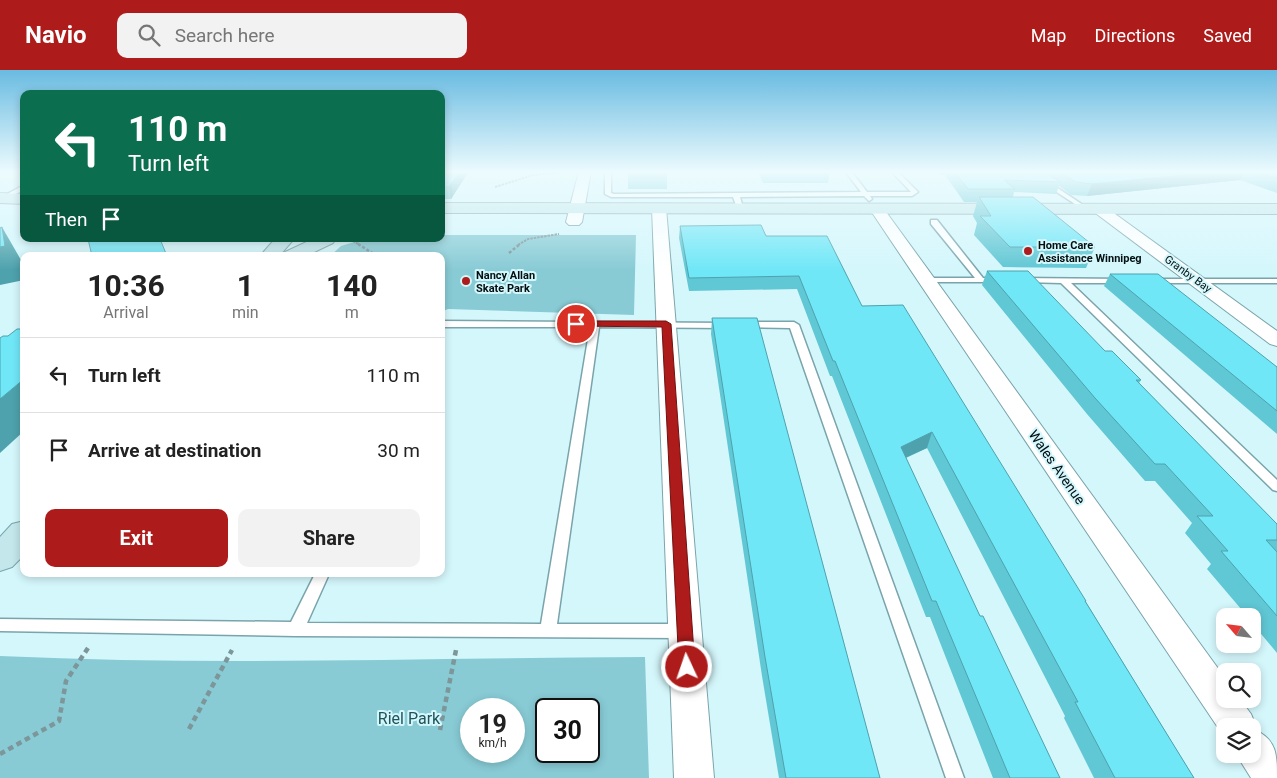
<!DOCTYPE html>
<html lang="en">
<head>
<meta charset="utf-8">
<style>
	:root { --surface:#fff; --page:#f2f2f2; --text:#222; --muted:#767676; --line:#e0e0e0; --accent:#ad1b1a }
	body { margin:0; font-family:Roboto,sans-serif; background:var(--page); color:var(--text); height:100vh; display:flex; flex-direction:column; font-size:19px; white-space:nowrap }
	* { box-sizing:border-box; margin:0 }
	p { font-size:16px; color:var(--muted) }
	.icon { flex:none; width:28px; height:28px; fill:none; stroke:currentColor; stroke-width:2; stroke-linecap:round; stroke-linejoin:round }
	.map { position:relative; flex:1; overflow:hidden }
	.details { position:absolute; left:20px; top:182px; width:425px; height:325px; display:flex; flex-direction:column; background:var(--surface); border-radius:10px; box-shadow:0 2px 8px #0003 }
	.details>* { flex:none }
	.guide { position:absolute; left:20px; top:20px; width:425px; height:152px; border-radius:10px; box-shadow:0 2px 8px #0003; background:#0b6e4f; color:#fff; overflow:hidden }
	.needle { width:32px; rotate:298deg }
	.buttons { position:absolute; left:1216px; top:538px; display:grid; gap:10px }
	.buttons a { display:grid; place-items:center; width:45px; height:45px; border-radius:10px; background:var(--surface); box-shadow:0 2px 8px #0003; font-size:25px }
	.speed { position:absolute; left:460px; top:628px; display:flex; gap:10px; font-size:25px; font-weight:700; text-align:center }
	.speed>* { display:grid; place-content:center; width:65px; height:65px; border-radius:50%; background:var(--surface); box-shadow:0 2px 8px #0003; line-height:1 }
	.speed small { font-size:12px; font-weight:400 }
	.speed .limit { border:2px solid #111; border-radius:8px; background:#fff; color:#111 }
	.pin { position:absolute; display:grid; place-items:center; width:42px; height:42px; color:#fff; margin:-21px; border:2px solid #fff; border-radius:50%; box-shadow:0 1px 5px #0007 }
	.me { position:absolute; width:55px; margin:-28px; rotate:357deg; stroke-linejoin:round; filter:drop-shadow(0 0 4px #0008) }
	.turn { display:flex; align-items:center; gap:18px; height:105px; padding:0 25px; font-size:22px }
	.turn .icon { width:65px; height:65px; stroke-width:2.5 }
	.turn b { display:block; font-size:35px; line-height:42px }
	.then { display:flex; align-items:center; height:48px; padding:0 25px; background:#0003; gap:10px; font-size:19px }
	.eta { display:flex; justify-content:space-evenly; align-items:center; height:85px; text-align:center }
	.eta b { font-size:30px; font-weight:700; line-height:35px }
	.action { display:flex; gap:10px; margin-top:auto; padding:10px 25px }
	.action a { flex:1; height:58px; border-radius:10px; background:var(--accent); color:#fff; font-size:20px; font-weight:700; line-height:58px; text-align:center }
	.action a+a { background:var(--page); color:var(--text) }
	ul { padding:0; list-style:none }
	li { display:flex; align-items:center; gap:15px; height:75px; padding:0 25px; border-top:1px solid var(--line) }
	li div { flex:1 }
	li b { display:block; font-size:19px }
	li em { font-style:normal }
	header { display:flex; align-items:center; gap:30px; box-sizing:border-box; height:70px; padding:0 25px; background:var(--accent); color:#fff }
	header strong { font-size:24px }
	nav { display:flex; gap:28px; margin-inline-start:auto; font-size:18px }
	.search { width:350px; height:45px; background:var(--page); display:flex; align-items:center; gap:12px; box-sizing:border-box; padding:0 18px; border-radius:10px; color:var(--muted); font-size:19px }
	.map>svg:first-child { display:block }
</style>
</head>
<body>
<header>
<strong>Navio</strong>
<div class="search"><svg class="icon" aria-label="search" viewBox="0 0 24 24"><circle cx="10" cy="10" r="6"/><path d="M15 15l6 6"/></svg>Search here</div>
<nav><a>Map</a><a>Directions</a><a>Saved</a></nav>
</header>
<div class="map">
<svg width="1277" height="708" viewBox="0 0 1277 708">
	<rect width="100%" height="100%" fill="#d4f7fc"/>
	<g fill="#88cbd5" fill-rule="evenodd">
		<path d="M441,165H636L634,245L448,239L441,242V186H330L341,176L364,169H441Z"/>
		<path d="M0,586C215,596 430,588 645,587L649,708H0ZM471,639H514V681H471ZM546,639H589V681H546Z"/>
	</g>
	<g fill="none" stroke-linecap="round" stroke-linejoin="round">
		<g stroke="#7aa4ab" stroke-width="3">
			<g id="lane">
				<path d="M605,101H611V123L614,124L861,122L845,101H851L867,122H911L891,101H897L918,122L912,126H870L872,129L869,131L864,126L740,127L743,138L740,140L737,138L733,127H611L605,124Z"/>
				<path d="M1043,111H1047L1089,139L1084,140L1043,113Z"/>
				<path d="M24,115V120L5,129L0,128Z"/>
				<path d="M931,150H937L983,208H1000V212H924V208H975L931,154Z"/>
				<path d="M1020,208L1125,209V213H1071L1277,410V421L1273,420L1061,213L1023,212H1020Z"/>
				<rect x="1150" y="209" width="127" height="4"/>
				<path d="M441,251L729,253V257L726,258L599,257L557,554H682L687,556L690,561L687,566L682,568L296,566L0,561V549L291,552L315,504H329L307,553L541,554L590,257H445L441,259Z"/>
				<path d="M744,252H794L799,255L964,708H946L790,258L741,257V253Z"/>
			</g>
		</g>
		<g stroke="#7aa4ab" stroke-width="2">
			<g id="street">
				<path d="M579,101H591L582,152L579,155H569L566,152Z"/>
				<path d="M659,134L664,135L666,138L714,708H674L652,138L654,135Z"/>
				<path d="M876,134L881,135L1225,608V629H1240L1251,644L1256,656L1255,660C1277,670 1277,685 1277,708H1251L1236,684H1252V656H1225V668L869,138L871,135Z"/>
				<path d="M1099,135L1104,136L1277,261V276L1270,274L1094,142L1092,139L1094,136Z"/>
			</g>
		</g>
		<g stroke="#7aa4ab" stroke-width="2">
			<g id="secondary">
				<path d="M0,123L24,124V134L0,133Z"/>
				<path d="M441,133L1277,134V144L441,143Z"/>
				<path d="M275,169H294L279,186H260Z"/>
				<path d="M313,169H336L333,173L306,186H282L285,182Z"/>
				<path d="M24,451V485L12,497L0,501V467L12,454Z"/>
			</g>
		</g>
		<g stroke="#7c969a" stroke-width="2" stroke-dasharray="2.5 1" stroke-linecap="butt">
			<path d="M495,117L533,105L564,102"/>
			<path d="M350,169L360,175"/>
			<path d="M518,175L528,169L559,164"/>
		</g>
		<g stroke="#7c969a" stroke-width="2.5" stroke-dasharray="3 2" stroke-linecap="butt">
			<path d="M358,174L377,186"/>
			<path d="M509,183L520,174"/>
		</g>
		<g stroke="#7c969a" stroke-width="4.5" stroke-dasharray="5.5 4" stroke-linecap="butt">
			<path d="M189,659L232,580"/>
			<path d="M440,660L456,580"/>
			<path d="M0,684L59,651L66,611L88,578"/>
		</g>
		<use href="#lane" fill="#fff" fill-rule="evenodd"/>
		<use href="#street" fill="#fff" fill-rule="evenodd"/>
		<use href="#secondary" fill="#c3e7eb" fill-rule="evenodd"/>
	</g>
	<g fill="#60c7d4">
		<path d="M441,101H469L451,129H441Z"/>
		<rect x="628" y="101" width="39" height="18"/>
		<path d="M758,101H830L828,113H763Z"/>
		<path d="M939,101H1277V123L1240,110L1087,126L1071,125L1059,116L1056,124L1014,122L1013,127L1095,177L1086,198L1003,197L974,165L977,153L973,146L977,132H964L945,105H940Z"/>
		<path d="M680,156L766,166L862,236L1086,531V532L1194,708H1094L1064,648L1065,646L927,378L906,388L980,546L1060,708H993L930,547H926L832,306H830L797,219L689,221L679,168Z"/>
		<path d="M987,201L1105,281L1141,310L1139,313L1277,454V583L1252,553V546H1247L1207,499L1211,494L1185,463L1192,453L1155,411H1145L1087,344L982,215Z"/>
		<path d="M1110,204L1277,297V364L1104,216Z"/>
		<path d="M712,248L880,708H779L762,606L711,264Z"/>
	</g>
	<g fill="#4ea2ad">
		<path d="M460,101H469L451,129L449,117Z"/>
		<path d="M1225,101H1245L1240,110L1087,126L1092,114Z"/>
		<path d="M2,157L21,190L24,203V210L0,215V177Z"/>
		<path d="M24,309V361L0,383V329Z"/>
		<path d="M932,362L927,378L896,392L901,377Z"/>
	</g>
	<g fill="#70e7f7" stroke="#4ea2ad">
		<path d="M441,101H460L449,117H441Z"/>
		<rect x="628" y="101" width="39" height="1"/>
		<path d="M954,101H1037L1046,103L1061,112L1004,110L1015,119H968Z"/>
		<path d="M1057,101H1225L1092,114L1076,112Z"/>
		<path d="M1253,101H1277V108Z"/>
		<path d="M979,127H1033L1095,177H1010L980,146H991Z"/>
		<path d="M761,155L766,166H827L862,236L903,235L1086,531H1085L1194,708H1115L1075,632H1078L932,362L901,377L980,546H983L1060,708H1010L936,531H932L835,291H833L799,206L689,208L680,156Z"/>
		<path d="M2,157L5,176L0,177V158Z"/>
		<path d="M88,169H160L167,186H92Z"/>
		<path d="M987,201H1028L1105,281H1112L1141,310H1136L1277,454V470H1266L1277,482V546L1221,481H1228L1197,446H1213L1165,394H1155L1095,328Z"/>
		<path d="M1110,204H1158L1277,297V341Z"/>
		<path d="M712,248H757L880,708H786L765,587Z"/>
		<path d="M17,259H24V309L0,329V268L3,266H8Z"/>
	</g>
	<linearGradient id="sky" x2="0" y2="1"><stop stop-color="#69bbe1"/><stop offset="0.51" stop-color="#ecfbfe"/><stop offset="1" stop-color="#ecfbfe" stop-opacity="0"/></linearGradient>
	<rect width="1277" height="200" fill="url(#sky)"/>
	<path fill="#ad1b1a" stroke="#701211" d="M576,251H666L671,254L695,597L693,603L687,605L681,603L679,597L662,257L573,256L572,254Z"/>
	<g fill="#ad1b1a" stroke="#d4f7fc" stroke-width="2">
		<circle cx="1028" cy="181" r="5"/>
		<circle cx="466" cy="211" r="5"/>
	</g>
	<g text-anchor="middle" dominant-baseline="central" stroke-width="4" stroke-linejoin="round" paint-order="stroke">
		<g font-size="11" font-weight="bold" fill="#020f11" stroke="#d4f7fc" text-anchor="start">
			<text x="1038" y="175">Home Care<tspan x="1038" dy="13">Assistance Winnipeg</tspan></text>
			<text x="476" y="205">Nancy Allan<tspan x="476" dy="13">Skate Park</tspan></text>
		</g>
		<g font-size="11" fill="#020f11" stroke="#d4f7fc">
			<text transform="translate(1188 204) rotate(36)">Granby Bay</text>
		</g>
		<g font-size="14" fill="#020f11" stroke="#d4f7fc">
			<text transform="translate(1057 397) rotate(55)">Wales Avenue</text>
		</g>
		<g font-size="16" fill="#20535a" stroke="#d4f7fc">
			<text x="409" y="648">Riel Park</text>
		</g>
	</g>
</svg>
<div class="buttons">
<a><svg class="needle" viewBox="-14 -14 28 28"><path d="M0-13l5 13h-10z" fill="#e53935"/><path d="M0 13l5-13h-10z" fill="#767676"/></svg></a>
<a><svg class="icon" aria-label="search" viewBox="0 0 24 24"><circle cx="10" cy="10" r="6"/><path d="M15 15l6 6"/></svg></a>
<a><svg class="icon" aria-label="layers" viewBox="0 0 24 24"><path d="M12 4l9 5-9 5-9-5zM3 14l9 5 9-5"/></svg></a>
</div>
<div class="speed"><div>19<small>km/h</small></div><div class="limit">30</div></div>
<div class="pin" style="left:576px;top:254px;background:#d93025"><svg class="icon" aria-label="arrive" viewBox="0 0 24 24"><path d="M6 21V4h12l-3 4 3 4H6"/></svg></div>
<svg class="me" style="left:687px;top:597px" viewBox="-20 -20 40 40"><circle r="17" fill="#ad1b1a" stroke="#fff" stroke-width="3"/><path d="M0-11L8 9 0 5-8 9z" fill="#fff"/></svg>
<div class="guide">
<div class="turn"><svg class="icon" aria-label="left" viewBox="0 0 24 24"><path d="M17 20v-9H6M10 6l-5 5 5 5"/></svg><div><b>110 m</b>Turn left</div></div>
<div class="then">Then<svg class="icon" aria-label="arrive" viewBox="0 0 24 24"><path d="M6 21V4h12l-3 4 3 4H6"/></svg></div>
</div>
<section class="details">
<div class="eta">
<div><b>10:36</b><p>Arrival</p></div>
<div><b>1</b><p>min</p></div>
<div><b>140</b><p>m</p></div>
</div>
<ul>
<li><svg class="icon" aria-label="left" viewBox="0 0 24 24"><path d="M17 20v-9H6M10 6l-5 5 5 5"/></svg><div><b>Turn left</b></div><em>110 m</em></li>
<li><svg class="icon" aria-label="arrive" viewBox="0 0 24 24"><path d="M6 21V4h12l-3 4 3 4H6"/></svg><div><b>Arrive at destination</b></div><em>30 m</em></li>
</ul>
<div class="action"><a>Exit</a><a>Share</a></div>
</section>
</div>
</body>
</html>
